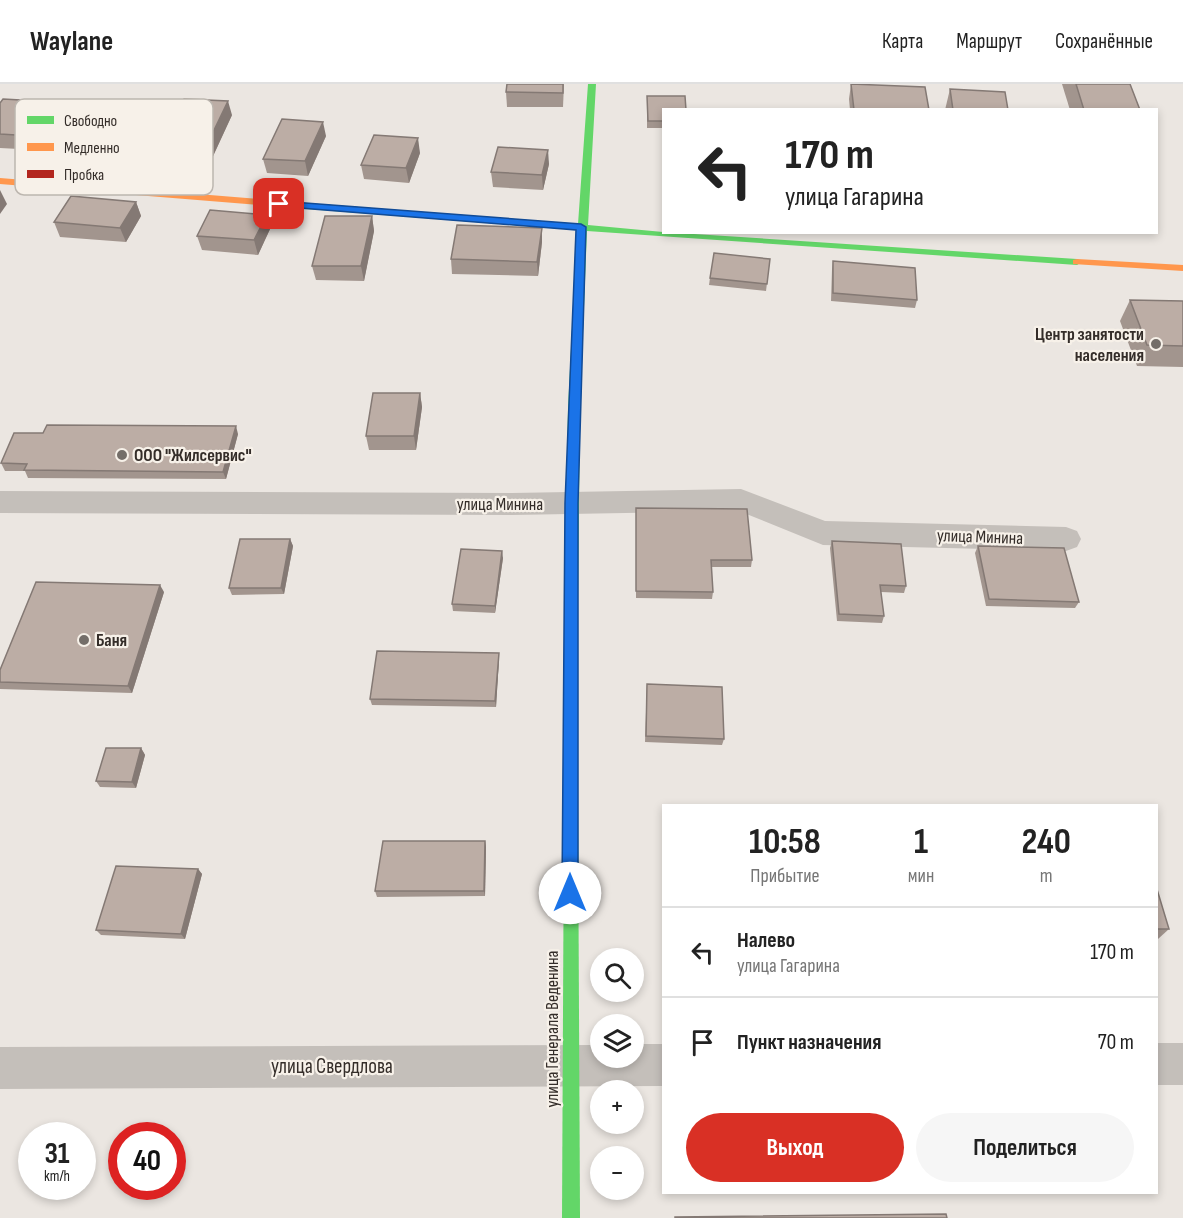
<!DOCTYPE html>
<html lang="ru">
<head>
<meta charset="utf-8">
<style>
	:root { --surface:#fff; --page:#f6f6f6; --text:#222; --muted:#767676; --line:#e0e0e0; --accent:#d93025 }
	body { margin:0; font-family:"Sofia Sans Condensed",sans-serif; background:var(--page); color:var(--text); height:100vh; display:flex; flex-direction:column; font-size:22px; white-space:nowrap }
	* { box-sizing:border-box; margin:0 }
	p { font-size:20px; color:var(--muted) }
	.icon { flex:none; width:33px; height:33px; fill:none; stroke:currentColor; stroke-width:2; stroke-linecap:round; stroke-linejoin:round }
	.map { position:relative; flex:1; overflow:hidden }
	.details { position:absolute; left:662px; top:720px; width:496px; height:390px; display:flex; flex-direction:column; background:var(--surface); border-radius:0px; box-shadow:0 3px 9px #0003 }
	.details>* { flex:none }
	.guide { position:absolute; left:662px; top:24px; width:496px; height:126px; border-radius:0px; box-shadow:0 3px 9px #0003; background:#fff; color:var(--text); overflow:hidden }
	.tools { position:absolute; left:590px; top:864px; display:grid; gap:12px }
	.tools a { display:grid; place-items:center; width:54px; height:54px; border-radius:50%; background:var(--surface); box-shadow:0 3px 9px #0003; font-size:30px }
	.speed { position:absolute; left:18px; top:1038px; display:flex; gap:12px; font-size:30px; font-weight:700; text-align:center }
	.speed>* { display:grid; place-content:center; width:78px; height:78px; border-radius:50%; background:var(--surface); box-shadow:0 3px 9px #0003; line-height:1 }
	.speed small { font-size:15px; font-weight:400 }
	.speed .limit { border:9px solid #d22; background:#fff; color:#111 }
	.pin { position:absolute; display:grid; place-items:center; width:51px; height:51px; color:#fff; margin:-26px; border-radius:12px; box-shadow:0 3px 9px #0006 }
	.me { position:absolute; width:66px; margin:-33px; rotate:0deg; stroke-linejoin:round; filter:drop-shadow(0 0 4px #0008) }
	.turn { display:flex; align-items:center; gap:21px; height:126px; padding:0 24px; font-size:27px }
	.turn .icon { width:78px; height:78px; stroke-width:2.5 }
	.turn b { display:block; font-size:42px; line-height:51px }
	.eta { display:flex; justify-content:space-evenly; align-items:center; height:102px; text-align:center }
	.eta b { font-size:36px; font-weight:700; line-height:42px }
	.button { display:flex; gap:12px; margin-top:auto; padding:12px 24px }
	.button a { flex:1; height:69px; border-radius:36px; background:var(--accent); color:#fff; font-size:24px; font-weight:700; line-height:69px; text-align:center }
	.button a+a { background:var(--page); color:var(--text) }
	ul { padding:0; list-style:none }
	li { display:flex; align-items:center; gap:18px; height:90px; padding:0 24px; border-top:2px solid var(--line) }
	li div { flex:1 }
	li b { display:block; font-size:22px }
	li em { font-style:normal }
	header { display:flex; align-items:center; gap:36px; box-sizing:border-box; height:84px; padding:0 30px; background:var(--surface); border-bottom:2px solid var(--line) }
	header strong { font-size:28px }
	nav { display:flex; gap:33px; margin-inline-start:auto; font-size:21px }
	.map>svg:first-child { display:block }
</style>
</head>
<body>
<header>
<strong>Waylane</strong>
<nav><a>Карта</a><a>Маршрут</a><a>Сохранённые</a></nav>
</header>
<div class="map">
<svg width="1183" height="1134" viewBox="0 0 1183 1134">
	<rect width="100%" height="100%" fill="#ebe6e1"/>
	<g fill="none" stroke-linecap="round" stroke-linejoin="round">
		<g fill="#c4bfba" fill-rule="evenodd">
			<path d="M741,405L825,437L1066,443L1077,447L1081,455L1077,463L1066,467L823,461L739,427L512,431L0,429V407L512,409Z"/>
			<rect x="1156" y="959" width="27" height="42"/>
			<path d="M633,960H663V1002L0,1005V963L600,961V974H633Z"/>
		</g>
		<g fill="#63d668" fill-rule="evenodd">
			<path d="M588,0H596L588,141L663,148L1077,175L1082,178L1077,181L587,147L580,324L578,519L576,523H566L564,519L568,324L577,146L307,125L302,122L307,119L578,140Z"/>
			<path d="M571,715L576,717L578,722L580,1134H562L564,722L566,717Z"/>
		</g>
		<g fill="#ff974d" fill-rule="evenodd">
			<path d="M0,94L307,119L312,122L307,125L0,100Z"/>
			<path d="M1077,175L1183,181V187L1073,180V176Z"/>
		</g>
		<path fill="#b3261e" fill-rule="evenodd" d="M571,514L576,515L578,519V722L576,727L571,729L566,727L564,722V519L566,515Z"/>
	</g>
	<g fill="#a2958e">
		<path d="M564,0L563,23H507L506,8Z"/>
		<path d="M851,0L929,26H850L849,15Z"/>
		<path d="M1062,0H1130L1140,26H1070Z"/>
		<path d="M950,5L1008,26H945Z"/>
		<path d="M0,19L61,33L38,66L0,64Z"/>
		<path d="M647,19L663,26V44H647Z"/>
		<path d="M232,31L208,83L162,82L157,67Z"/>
		<path d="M139,51L125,75L71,72L65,58Z"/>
		<path d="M326,52L308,92L267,89L263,75Z"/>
		<path d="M420,69L409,99L364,95L361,81Z"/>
		<path d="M549,80L543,106L493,103L491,88Z"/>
		<path d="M136,118L141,132L126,158L60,153L54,138Z"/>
		<path d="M267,131L270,145L258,171L202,166L197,152Z"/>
		<path d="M372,132L374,147L364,197L316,196L312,182Z"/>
		<path d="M542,158L538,192L452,190L451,175Z"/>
		<path d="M770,175L766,207L709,201L710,194Z"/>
		<path d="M833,177L917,216L915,224L831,217L832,185Z"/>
		<path d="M1130,216L1183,217V283L1137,282L1120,237Z"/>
		<path d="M420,309L422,323L416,366H369L366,352Z"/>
		<path d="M238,350L226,395L28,394L25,387H5L1,379Z"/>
		<path d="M636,431L752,476L751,483H711L713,508L712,515L636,514Z"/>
		<path d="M290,455L293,462L284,510L232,511L229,504Z"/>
		<path d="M832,457L906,502L904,509L881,508L884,532L882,539L837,537L830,464Z"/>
		<path d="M978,462L1079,518L1075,524L986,522L975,469Z"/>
		<path d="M503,474L495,529L453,527L452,520Z"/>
		<path d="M164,508L132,609L0,605V586Z"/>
		<path d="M499,575L496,623L372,621L370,615Z"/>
		<path d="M647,600L724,655L722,661L645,658Z"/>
		<path d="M141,664L145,671L136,704L100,703L96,697Z"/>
		<path d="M485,757L486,763L485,812L377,813L375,807Z"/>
		<path d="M198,785L202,790L185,855L101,851L96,846Z"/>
		<path d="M1156,802L1169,845L1158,855H1156Z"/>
	</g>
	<g fill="#847974">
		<path d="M228,17L232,31L208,83L203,69Z"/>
		<path d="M55,18L61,33L38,66L32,52Z"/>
		<path d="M134,36L139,51L125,75L120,61Z"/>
		<path d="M323,38L326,52L308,92L305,77Z"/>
		<path d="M418,54L420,69L409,99L406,84Z"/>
		<path d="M548,66L549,80L543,106L542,91Z"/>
		<path d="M0,106L7,120L0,130Z"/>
		<path d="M136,118L141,132L126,158L120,144Z"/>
		<path d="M267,131L270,145L258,171L254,156Z"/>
		<path d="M372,132L374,147L364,197L361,182Z"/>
		<path d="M542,144V158L538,192L537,178Z"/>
		<path d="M420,309L422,323L416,366L414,352Z"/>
		<path d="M236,342L238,350L226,395L223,388Z"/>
		<path d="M290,455L293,462L284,510L281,504Z"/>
		<path d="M502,467L503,474L495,529V522Z"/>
		<path d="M160,501L164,508L132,609L128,602Z"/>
		<path d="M499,569V575L496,623L495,617Z"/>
		<path d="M141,664L145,671L136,704L132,698Z"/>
		<path d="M485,757L486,763L485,812L484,807Z"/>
		<path d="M198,785L202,790L185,855L181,850Z"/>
	</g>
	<g fill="#bcada5" stroke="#847974" stroke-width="1.5">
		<path d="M507,0H563V9L506,8Z"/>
		<path d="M851,0L925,3L929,26H854Z"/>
		<path d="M1076,0H1130L1140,26H1084Z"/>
		<path d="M950,5L1005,8L1008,26H953Z"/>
		<path d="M647,12H685L686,26H663V37H648Z"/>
		<path d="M3,15L55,18L32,52L0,50V19Z"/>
		<path d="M184,15L228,17L203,69L157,67Z"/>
		<path d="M282,35L323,38L305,77L263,75Z"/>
		<path d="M374,51L418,54L406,84L361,81Z"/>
		<path d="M498,63L548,66L542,91L491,88Z"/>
		<path d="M71,112L136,118L120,144L54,138Z"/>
		<path d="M210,126L267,131L254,156L197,152Z"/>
		<path d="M325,132H372L361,182H312Z"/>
		<path d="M457,141L542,144L537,178L451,175Z"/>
		<path d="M714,169L770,175L767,200L710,194Z"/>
		<path d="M833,177L915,184L917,216L833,209Z"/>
		<path d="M1130,216L1183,217V262L1147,261Z"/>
		<path d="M373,309H420L414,352H366Z"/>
		<path d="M47,341L236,342L223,388L24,386L27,380L1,379L14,349H43Z"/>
		<path d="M636,424L747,425L752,476H711L713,508L636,507Z"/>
		<path d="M240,455H290L281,504H229Z"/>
		<path d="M832,457L901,460L906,502L880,501L884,532L839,530Z"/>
		<path d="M978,462L1064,464L1079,518L989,515Z"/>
		<path d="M461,465L502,467L495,522L452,520Z"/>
		<path d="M36,498L160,501L128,602L0,598V586Z"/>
		<path d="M377,567L499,569L495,617L370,615Z"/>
		<path d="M647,600L722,603L724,655L646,652Z"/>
		<path d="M106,664H141L132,698L96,697Z"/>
		<path d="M383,757H485L484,807H375Z"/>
		<path d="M116,782L198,785L181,850L96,846Z"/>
		<path d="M1156,802L1169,845H1156Z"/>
		<path d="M946,1130L947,1134H675V1133Z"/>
	</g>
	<path fill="#1a73e8" stroke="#114b97" stroke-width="1.5" d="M279,117L581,140L586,143L578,419V809L575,814L570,817L564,814L562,809L565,419L576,146L275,122V118Z"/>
	<g fill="#746e69" stroke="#f7f1e9" stroke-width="2">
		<circle cx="1156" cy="260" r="6"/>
		<circle cx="122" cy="371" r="6"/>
		<circle cx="84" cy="556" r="6"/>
	</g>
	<g text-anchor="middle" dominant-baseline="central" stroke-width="4.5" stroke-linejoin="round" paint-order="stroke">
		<g font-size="18" font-weight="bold" fill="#342d29" stroke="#f7f1e9" text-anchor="start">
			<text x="1144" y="250" text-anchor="end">Центр занятости<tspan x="1144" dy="21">населения</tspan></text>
			<text x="134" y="371">ООО "Жилсервис"</text>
			<text x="96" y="556">Баня</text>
		</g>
		<g font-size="18" fill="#342d29" stroke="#f7f1e9">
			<text x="500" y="420">улица Минина</text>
			<text transform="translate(980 453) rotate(2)">улица Минина</text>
			<text transform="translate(552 945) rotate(-90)">улица Генерала Веденина</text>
		</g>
		<g font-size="21" fill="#342d29" stroke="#f7f1e9">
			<text x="332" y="982">улица Свердлова</text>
		</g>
	</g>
	<rect x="15" y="15" width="198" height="96" rx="9" fill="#f7f1e9" stroke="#bcb6af" stroke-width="1.5"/>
	<rect x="27" y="32" width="27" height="8" fill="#63d668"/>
	<rect x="27" y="59" width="27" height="8" fill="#ff974d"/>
	<rect x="27" y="86" width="27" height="8" fill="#b3261e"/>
	<g font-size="16" fill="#342d29">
		<text x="64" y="42">Свободно</text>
		<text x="64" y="69">Медленно</text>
		<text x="64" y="96">Пробка</text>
	</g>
</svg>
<div class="tools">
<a><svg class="icon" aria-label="search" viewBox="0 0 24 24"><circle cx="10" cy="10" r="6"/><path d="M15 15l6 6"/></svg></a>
<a><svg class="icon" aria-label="layers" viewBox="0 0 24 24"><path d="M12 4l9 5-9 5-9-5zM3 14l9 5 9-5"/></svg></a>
<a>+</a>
<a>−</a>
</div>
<div class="speed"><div>31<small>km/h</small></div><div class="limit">40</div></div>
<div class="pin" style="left:279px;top:120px;background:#d93025"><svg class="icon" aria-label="arrive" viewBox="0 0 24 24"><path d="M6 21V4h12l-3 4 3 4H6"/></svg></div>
<svg class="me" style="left:570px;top:809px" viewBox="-20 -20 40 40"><circle r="19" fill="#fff"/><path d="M0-13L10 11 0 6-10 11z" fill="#1a73e8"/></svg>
<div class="guide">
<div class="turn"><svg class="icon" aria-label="left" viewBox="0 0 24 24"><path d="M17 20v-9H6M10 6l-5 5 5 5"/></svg><div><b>170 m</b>улица Гагарина</div></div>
</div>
<section class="details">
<div class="eta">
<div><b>10:58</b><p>Прибытие</p></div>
<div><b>1</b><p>мин</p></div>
<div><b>240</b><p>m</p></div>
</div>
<ul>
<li><svg class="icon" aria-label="left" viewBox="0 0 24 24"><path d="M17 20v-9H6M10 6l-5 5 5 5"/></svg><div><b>Налево</b><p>улица Гагарина</p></div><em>170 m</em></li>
<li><svg class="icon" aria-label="arrive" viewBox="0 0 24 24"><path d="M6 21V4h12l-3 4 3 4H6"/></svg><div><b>Пункт назначения</b></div><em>70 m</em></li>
</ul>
<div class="button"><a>Выход</a><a>Поделиться</a></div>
</section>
</div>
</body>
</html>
